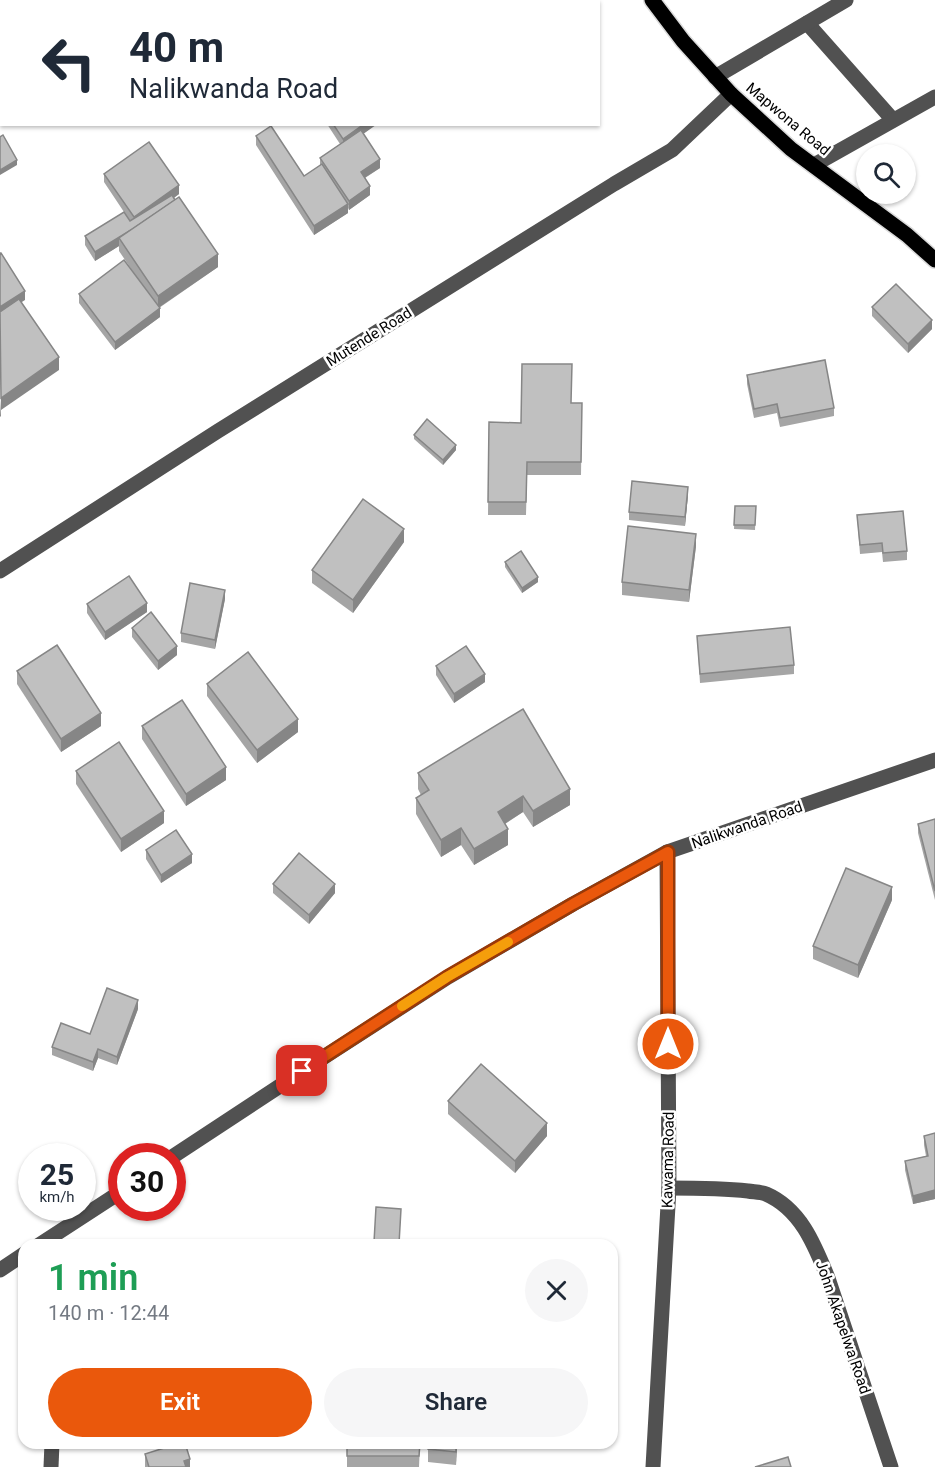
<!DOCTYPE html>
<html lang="en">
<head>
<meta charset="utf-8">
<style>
	:root { --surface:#fff; --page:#f6f6f7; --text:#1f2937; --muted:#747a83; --accent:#ea580c }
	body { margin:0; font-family:Roboto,sans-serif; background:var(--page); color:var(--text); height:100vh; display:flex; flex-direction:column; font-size:22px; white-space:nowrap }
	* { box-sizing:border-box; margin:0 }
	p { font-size:20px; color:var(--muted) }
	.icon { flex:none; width:33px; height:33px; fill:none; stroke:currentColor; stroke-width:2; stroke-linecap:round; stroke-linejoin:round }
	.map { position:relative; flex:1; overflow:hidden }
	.side { position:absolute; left:18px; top:1239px; width:600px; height:210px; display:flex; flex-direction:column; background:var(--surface); border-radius:18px; box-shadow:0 2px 4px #0004 }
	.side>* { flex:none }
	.guide { position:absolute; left:0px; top:0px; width:600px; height:126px; box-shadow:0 2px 4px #0004; background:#fff; color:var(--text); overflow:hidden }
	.controls { position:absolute; left:856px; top:144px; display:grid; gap:12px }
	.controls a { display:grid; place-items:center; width:60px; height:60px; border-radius:50%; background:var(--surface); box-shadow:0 2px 4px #0004; font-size:30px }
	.speed { position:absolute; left:18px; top:1143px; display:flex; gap:12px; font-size:30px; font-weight:700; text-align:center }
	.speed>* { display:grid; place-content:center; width:78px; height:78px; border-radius:50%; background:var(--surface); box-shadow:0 2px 4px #0004; line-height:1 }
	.speed small { font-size:15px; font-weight:400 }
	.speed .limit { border:9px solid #d22; background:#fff; color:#111 }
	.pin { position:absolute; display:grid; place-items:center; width:51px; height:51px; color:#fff; margin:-26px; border-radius:12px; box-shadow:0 3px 9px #0006 }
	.me { position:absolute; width:66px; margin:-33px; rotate:0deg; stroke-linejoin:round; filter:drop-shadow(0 0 4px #0008) }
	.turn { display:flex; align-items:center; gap:21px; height:126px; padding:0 30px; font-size:27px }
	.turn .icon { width:78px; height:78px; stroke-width:2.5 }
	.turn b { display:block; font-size:42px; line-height:51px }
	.round { display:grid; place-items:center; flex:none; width:63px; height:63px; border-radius:32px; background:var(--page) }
	.headline { display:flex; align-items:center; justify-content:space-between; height:102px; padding:0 30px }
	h1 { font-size:36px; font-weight:600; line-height:45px; color:#1e9e55 }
	.action { display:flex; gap:12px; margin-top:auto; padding:12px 30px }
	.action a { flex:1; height:69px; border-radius:36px; background:var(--accent); color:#fff; font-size:24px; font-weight:600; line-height:69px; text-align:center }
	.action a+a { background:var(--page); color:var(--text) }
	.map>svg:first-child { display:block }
</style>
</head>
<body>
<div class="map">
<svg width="935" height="1467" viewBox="0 0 935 1467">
	<rect width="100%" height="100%" fill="#fff"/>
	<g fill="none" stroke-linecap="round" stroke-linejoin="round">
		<g stroke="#dbdbdb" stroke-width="18">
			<path id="major" d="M652,0L683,41L731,94L791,149L907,235L935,260"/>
		</g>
		<g stroke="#515151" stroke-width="15">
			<path d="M395,0L396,2"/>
			<path d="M442,2L445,0"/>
			<path d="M807,23L893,120"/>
			<path d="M715,77L846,0"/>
			<path d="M814,165L935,97"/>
			<path d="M0,571L218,431L614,184L672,150L731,94"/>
			<path d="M172,1157L321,1059L448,977L573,904L667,852L935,760"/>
			<path d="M669,1188C695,1188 722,1188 748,1191C754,1192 761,1192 766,1194C801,1209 815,1246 828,1278L891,1467"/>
			<path d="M39,1245L122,1191"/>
			<path d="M0,1270L24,1254"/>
			<path d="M51,1467L52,1443"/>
			<path d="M653,1467L669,1188L667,852"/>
		</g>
		<use href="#major" stroke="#000" stroke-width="15"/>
	</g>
	<g fill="#a5a5a5">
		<path d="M0,22L2,24V99L0,97Z"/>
		<path d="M327,124H376L363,134L380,168L365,178L370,195L349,210L348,208V213L314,235L256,145V136L304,176L320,166V158L340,144Z"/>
		<path d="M104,174L179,194L174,198L218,267L159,308L160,317L115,350L79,303V294L138,279L119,251V246L95,261L85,245V236L130,221L104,182Z"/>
		<path d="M872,307L932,329L908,353L872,316Z"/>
		<path d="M747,375L834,408V416L780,427L777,413L754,418L747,384Z"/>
		<path d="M572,403H582L581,475H527L526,515H488L489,422L521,423Z"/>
		<path d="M414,435L456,450L443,465L414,439Z"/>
		<path d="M688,495L685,526L629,520V512Z"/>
		<path d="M735,506H756L755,530L734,529Z"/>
		<path d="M857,515L907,551V560L883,562L882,552L860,554Z"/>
		<path d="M404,542L353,613L312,583V570Z"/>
		<path d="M696,546L689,602L622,595V582Z"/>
		<path d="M505,562L538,582L522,593L505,567Z"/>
		<path d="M225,599L215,649L181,642V633Z"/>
		<path d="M87,604L147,612L105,640L87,613Z"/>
		<path d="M132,628L177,655L158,670L132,637Z"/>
		<path d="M697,636L794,665V674L700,683Z"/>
		<path d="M436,666L485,682L454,703L436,675Z"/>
		<path d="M17,671L101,726L61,752L17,684Z"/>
		<path d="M207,684L298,732L257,763L207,696Z"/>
		<path d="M142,726L226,780L186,806L142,739Z"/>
		<path d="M76,771L164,823L121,852L76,784Z"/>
		<path d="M418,773L570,805L533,827L523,812L505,824L508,845L474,865L461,845L441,857L416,814V798L421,795L418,789Z"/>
		<path d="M935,819V900L918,833V824Z"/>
		<path d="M146,850L192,863L161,883L146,859Z"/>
		<path d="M273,884L335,893L309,924L273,893Z"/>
		<path d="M892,900L858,978L813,959V946Z"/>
		<path d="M138,1009L117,1065L98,1058L93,1071L52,1055V1047L90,1034Z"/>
		<path d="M448,1101L547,1136L515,1173L448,1114Z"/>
		<path d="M935,1133V1199L913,1204L905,1170V1161L926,1156L924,1145V1136Z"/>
		<path d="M376,1207L401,1209L399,1245H361L374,1244Z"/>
		<path d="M347,1443H420L419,1467H347Z"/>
		<path d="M428,1443H457L456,1465L428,1462Z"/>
		<path d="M145,1454L190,1467H145Z"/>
	</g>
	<g fill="#868686">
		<path d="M381,0H391V2H379Z"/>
		<path d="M364,124L376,125L343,148V139Z"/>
		<path d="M380,159V168L361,180V172Z"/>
		<path d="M17,160V165L0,175V170Z"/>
		<path d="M179,185V194L134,226V217Z"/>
		<path d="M370,186V195L349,210V201Z"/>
		<path d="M176,201L119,238V246L95,261V252Z"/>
		<path d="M348,204V213L314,235V226Z"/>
		<path d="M218,254V267L158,308V296Z"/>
		<path d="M25,291V300L0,316V307Z"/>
		<path d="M160,308V317L115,350V342Z"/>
		<path d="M932,320V329L908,353V344Z"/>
		<path d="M59,357V370L1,410V416L0,417L1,398Z"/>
		<path d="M456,445V450L443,465V460Z"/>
		<path d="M688,487V495L685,526V517Z"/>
		<path d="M404,529V542L353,613V600Z"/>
		<path d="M696,534V546L689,602V590Z"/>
		<path d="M538,577V582L522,593V588Z"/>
		<path d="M225,590V599L215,649V640Z"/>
		<path d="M147,603V612L105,640V632Z"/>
		<path d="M177,646V655L158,670V661Z"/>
		<path d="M485,674V682L454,703V694Z"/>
		<path d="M101,713V726L61,752V739Z"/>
		<path d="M298,719V732L257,763V750Z"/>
		<path d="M226,767V780L186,806V794Z"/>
		<path d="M570,789V805L533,827V811Z"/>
		<path d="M523,796V812L498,828V812Z"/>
		<path d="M164,811V823L121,852V839Z"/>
		<path d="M461,828V845L441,857V840Z"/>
		<path d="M508,829V845L474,865V849Z"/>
		<path d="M192,854V863L161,883V875Z"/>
		<path d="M335,884V893L309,924V915Z"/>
		<path d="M892,887V900L858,978V965Z"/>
		<path d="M138,1000V1009L117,1065V1057Z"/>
		<path d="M98,1049V1058L93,1071V1062Z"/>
		<path d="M547,1123V1136L515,1173V1161Z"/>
		<path d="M935,1190V1199L913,1204V1196Z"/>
		<path d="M456,1443H457L456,1465Z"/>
		<path d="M190,1459V1467H184V1461Z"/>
	</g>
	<g fill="#c0c0c0" stroke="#868686" stroke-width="1.5">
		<path d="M281,0H289L290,2H279Z"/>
		<path d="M308,0H381L379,2H309Z"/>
		<path d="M461,0H526L527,2H459Z"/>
		<path d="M0,22L2,24V86L0,84Z"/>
		<path d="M333,124H364L343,139Z"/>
		<path d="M271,126L304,176L322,164L348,204L314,226L256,136Z"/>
		<path d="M361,130L380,159L361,172L370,186L349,201L320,158Z"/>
		<path d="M3,135L17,160L0,170V137Z"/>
		<path d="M149,142L179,185L134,217L104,174Z"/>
		<path d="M172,195L175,200L131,230L95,252L85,236L124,212L130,221Z"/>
		<path d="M179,197L218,254L158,296L119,238Z"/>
		<path d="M0,253H1L25,291L0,307Z"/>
		<path d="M124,260L160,308L115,342L79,294Z"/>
		<path d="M896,284L932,320L908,344L872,307Z"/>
		<path d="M19,299L59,357L1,398L0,312Z"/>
		<path d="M825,360L834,408L780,418L777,404L754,409L747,375Z"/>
		<path d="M522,364H572L571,403H582L581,462H527L526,502H488L489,422L521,423Z"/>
		<path d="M427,419L456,445L443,460L414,435Z"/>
		<path d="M632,481L688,487L685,517L629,512Z"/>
		<path d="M363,499L404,529L353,600L312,570Z"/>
		<path d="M735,506H756L755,525H734Z"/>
		<path d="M903,511L907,551L883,553L882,543L860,545L857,515Z"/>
		<path d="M628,526L696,534L689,590L622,582Z"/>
		<path d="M521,551L538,577L522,588L505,562Z"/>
		<path d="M129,576L147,603L105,632L87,604Z"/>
		<path d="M190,583L225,590L215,640L181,633Z"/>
		<path d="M151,612L177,646L158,661L132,628Z"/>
		<path d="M790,627L794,665L700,674L697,636Z"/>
		<path d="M57,645L101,713L61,739L17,671Z"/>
		<path d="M466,646L485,674L454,694L436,666Z"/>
		<path d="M248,652L298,719L257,750L207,684Z"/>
		<path d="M182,700L226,767L186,794L142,726Z"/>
		<path d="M523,709L570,789L533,811L523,796L498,812L508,829L474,849L461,828L441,840L416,798L429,790L418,773Z"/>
		<path d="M119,742L164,811L121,839L76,771Z"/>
		<path d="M935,819V891L918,824Z"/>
		<path d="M176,830L192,854L161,875L146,850Z"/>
		<path d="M299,853L335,884L309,915L273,884Z"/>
		<path d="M846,868L892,887L858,965L813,946Z"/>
		<path d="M107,988L138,1000L117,1057L98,1049L93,1062L52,1047L61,1023L90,1034Z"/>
		<path d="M481,1064L547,1123L515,1161L448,1101Z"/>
		<path d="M935,1133V1190L913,1196L905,1161L928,1156L924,1136Z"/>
		<path d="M376,1207L401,1209L399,1244L374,1242Z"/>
		<path d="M361,1243L380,1245H361Z"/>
		<path d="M313,1244L330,1245H313Z"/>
		<path d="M180,1443H185L190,1459L184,1461L186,1467H149L145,1454Z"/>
		<path d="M347,1443H420L419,1456H347Z"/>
		<path d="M428,1443H456V1452L428,1449Z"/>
		<path d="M788,1457L791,1467H755Z"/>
	</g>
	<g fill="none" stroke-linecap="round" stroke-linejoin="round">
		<g stroke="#983908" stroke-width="15">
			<path id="route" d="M302,1071L447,977L573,904L668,852V1044"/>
		</g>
		<use href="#route" stroke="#ea580c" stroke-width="10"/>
		<path stroke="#f59e0b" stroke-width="10" d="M402,1006L447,977L508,942"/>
	</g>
	<g text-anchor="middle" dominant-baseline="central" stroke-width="5" stroke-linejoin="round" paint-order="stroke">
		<g font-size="15" fill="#000" stroke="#fff">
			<text transform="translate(788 119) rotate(40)">Mapwona Road</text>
			<text transform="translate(369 337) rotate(-32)">Mutende Road</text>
			<text transform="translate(747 825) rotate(-19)">Nalikwanda Road</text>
			<text transform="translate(668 1160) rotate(-89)">Kawama Road</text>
			<text transform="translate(843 1327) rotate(71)">John Akapelwa Road</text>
		</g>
	</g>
</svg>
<div class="controls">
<a><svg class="icon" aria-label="search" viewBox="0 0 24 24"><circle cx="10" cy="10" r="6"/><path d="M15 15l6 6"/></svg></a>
</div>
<div class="speed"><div>25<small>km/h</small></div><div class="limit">30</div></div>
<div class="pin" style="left:302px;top:1071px;background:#d93025"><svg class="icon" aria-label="arrive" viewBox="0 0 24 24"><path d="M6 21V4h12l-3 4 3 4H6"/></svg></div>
<svg class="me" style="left:668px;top:1044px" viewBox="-20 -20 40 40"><circle r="17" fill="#ea580c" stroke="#fff" stroke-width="3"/><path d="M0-11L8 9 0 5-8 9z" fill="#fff"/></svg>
<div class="guide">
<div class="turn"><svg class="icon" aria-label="left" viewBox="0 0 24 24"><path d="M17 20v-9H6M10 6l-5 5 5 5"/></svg><div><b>40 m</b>Nalikwanda Road</div></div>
</div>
<section class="side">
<div class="headline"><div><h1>1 min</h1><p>140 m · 12:44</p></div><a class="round"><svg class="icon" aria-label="close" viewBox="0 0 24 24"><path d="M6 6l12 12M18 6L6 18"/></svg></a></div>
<div class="action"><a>Exit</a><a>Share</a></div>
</section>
</div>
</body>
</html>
